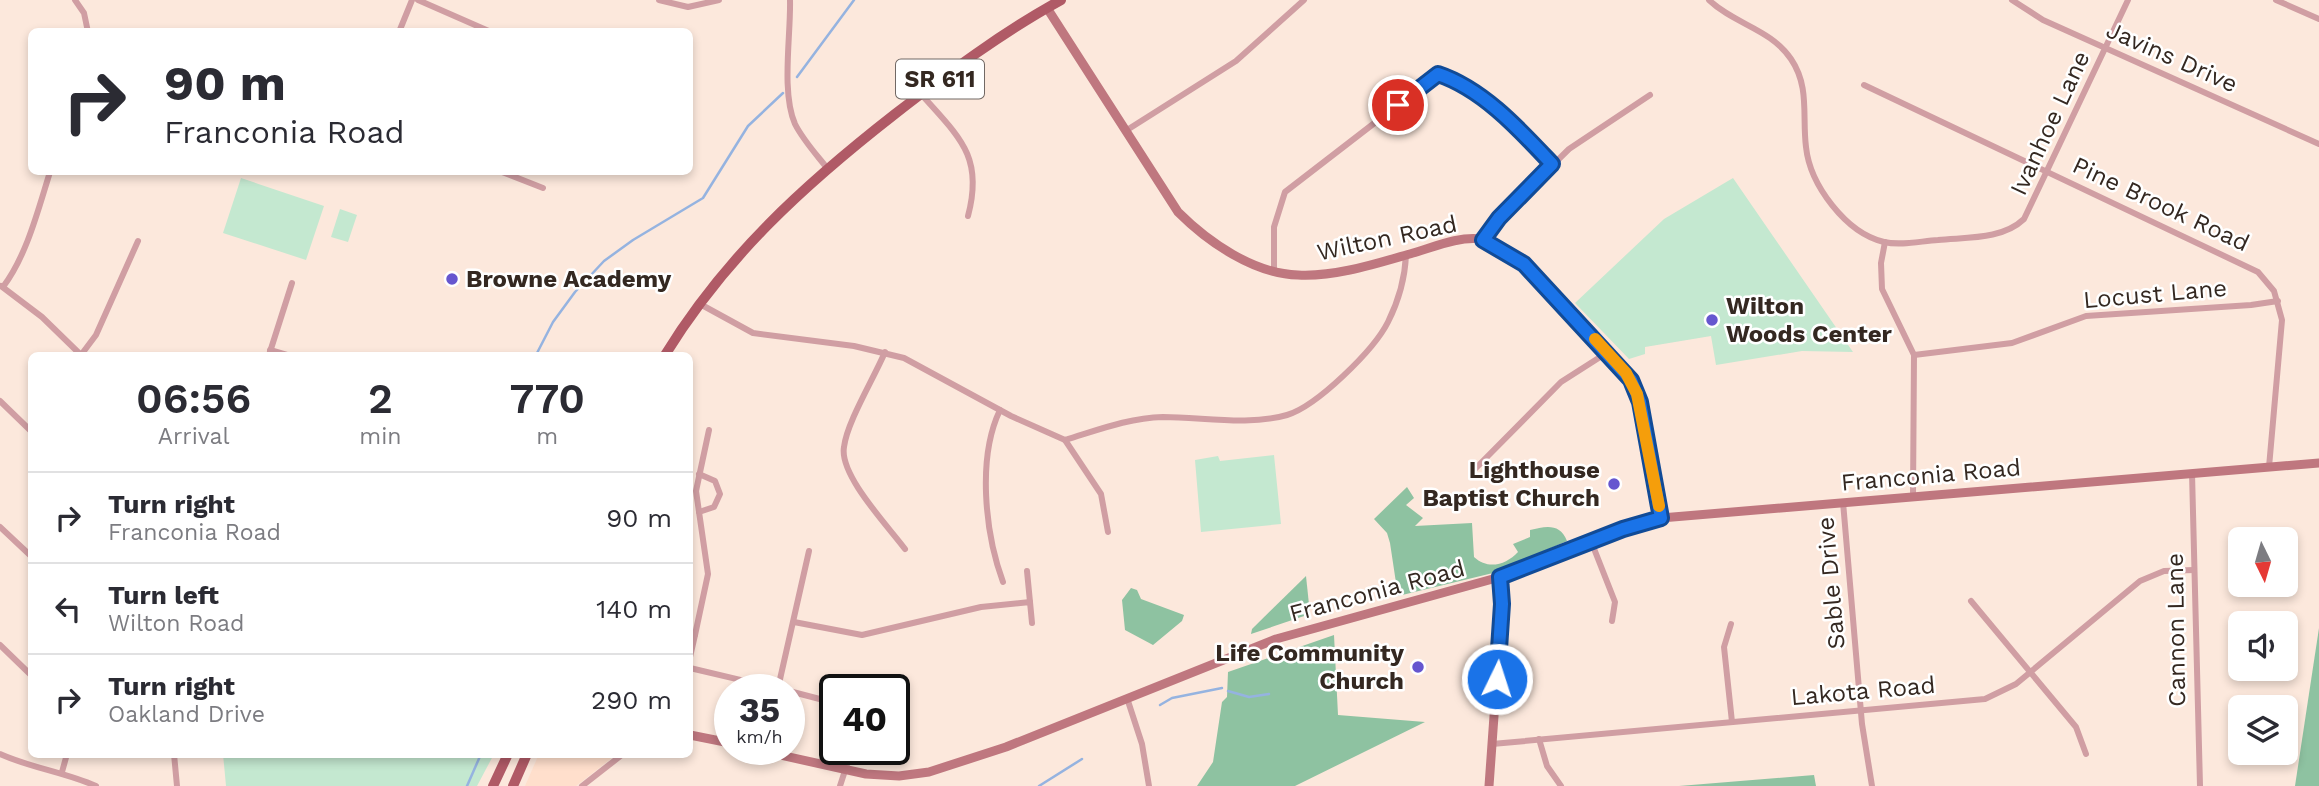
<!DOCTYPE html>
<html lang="en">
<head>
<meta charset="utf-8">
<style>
	:root { --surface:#fff; --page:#f7f7f7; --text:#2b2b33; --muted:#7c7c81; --line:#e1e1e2 }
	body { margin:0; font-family:"Work Sans",sans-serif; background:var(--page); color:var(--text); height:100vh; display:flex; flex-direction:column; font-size:26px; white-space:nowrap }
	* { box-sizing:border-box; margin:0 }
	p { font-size:23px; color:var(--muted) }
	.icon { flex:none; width:38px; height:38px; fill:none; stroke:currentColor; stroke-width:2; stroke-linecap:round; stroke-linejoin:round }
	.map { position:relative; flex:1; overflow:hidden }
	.side { position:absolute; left:28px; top:352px; width:665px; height:406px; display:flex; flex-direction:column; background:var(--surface); border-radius:10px; box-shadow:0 4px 10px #0003 }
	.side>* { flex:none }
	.guide { position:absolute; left:28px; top:28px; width:665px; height:147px; border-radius:10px; box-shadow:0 4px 10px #0003; background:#fff; color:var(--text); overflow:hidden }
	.needle { width:46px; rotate:175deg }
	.buttons { position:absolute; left:2228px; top:527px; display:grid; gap:14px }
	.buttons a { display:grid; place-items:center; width:70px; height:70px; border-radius:10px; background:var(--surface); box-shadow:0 4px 10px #0003; font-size:35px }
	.speed { position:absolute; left:714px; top:674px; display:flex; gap:14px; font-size:35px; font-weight:700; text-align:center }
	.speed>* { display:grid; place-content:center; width:91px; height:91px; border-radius:50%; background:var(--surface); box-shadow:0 4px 10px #0003; line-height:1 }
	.speed small { font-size:18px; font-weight:400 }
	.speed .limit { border:4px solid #111; border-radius:10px; background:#fff; color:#111 }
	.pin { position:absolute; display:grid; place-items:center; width:60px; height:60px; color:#fff; margin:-30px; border:4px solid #fff; border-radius:50%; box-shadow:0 2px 7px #0007 }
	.me { position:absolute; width:77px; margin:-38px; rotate:4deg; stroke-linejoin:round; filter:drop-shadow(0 0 5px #0008) }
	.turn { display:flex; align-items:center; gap:24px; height:147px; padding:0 21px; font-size:32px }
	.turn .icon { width:91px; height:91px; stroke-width:2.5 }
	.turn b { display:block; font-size:49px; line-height:60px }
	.eta { display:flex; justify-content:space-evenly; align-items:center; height:119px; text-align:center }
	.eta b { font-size:42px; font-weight:600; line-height:49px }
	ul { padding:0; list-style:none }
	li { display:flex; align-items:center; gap:21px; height:91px; padding:0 21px; border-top:2px solid var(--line) }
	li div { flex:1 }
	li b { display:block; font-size:26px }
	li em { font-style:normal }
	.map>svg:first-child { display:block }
</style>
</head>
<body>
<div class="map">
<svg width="2319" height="786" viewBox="0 0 2319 786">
	<rect width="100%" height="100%" fill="#fce8dc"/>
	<path fill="#ffdfcc" d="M539,754H617L576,786H525Z"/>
	<g fill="#c4e8d0">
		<path d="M241,178L324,206L306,260L223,233Z"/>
		<path d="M1733,178L1853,352L1802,351L1716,365L1711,336L1645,347V354L1629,359L1575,303L1664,219Z"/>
		<path d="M340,209L357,215L348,242L331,237Z"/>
		<path d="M1274,455L1281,524L1201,532L1195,460L1218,456L1220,461Z"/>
		<path d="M223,754H494L477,786H226Z"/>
	</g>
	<g fill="#8ec2a1">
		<path d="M1407,487L1414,498L1406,505L1423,518L1415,526L1472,523L1474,557C1488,570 1506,565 1518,552L1513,544L1530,537V530C1546,526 1560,523 1567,541L1493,573L1398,596L1390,543L1387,533L1374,519Z"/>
		<path d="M1306,576L1310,614L1251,634L1252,629Z"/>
		<path d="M1131,588L1137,590L1141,599L1184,615L1182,621L1153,645L1125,630L1122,600Z"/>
		<path d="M2319,628V786H2295Z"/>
		<path d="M1334,635L1338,715L1425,722L1295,786H1197L1213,762L1222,702L1227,697L1228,672Z"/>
		<path d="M1814,775L1816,786H1679Z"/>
	</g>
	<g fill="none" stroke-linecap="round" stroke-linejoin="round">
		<g stroke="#95b3e0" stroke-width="2.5">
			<path d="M797,77L854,0"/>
			<path d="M536,355L553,322L575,292L604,261L633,240L703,198L748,126L783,93"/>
			<path d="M1228,691L1249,697L1269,694"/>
			<path d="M1160,705L1172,698L1222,688"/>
			<path d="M467,786L481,754"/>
			<path d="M1039,786L1082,759"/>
		</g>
		<g stroke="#d09ea3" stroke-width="6">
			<path d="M75,0L84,13L88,32"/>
			<path d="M418,0L491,32"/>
			<path d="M659,0L688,7L719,0"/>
			<path d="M790,0C791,35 781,92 795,124C803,140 816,154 827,168"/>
			<path d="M1709,0C1734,24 1771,29 1791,59C1810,87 1802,116 1806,147C1810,185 1846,233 1884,242C1901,246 1921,241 1938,240C1966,237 2002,240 2024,219L2128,0"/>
			<path d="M2012,0L2043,20L2319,144"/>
			<path d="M2276,0L2319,19"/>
			<path d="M399,32L412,0"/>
			<path d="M1864,85L2258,272L2274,291L2282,320L2269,467"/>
			<path d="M921,94C959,137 984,156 968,216"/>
			<path d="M1127,130L1236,61L1304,0"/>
			<path d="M502,172L543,188"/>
			<path d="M1483,240L1499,218L1569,149L1650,95"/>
			<path d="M1885,242L1881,263L1882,289L1914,355L1913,496"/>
			<path d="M1274,270V227L1285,192L1438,74C1483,89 1520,130 1552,164"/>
			<path d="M1,286L42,317L81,355"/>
			<path d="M3,287C27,255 38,210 50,172"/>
			<path d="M700,304L753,333L854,346L904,358L1011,416L1065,440C1098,430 1128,418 1163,417C1203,417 1248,426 1287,415C1317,406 1374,350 1388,322C1398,302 1405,277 1406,255"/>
			<path d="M270,350L287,355"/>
			<path d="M885,352C874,378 847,422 844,447C839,475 888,526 905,549"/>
			<path d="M81,355L96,335L138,241"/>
			<path d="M269,355L292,283"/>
			<path d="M1914,355L2012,343L2086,316L2251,305L2278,301"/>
			<path d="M0,401L32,432"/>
			<path d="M1000,410C977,458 985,533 1003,582"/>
			<path d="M1065,440L1101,494L1108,532"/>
			<path d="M1475,469L1561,382L1608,352"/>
			<path d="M2192,473L2200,786"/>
			<path d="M1843,502L1862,724L1872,786"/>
			<path d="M699,512L714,507L720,494L715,481L699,474"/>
			<path d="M0,527L32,557"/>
			<path d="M1591,541L1615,602L1612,621"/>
			<path d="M1027,571L1030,602"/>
			<path d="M1971,601L2076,727L2086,754"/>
			<path d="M794,622L862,635L981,607L1030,602L1032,623"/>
			<path d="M1731,624L1724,647L1732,722"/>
			<path d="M690,633L695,635L708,574L696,491L709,430"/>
			<path d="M0,645L32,676"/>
			<path d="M690,657L695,635"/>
			<path d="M690,668L783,690"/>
			<path d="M778,688L809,551"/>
			<path d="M789,691L835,703"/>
			<path d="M1127,698L1142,744L1149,786"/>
			<path d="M1539,739L1547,766L1561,786"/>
			<path d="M1492,744L1985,699L2016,684L2140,581L2164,571L2194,570"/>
			<path d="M0,754C31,768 64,772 96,786"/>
			<path d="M174,754L177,786"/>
			<path d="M62,772L67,754"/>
			<path d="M582,786L623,754"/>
			<path d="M840,786L852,749"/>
		</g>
		<g stroke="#bf777f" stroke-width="9">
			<path d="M1047,8L1178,212C1208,242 1254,274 1298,275C1336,277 1378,263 1413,253C1434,247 1459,236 1481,239C1516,245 1610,348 1631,380L1640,402L1661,518"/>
			<path d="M690,735L730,743"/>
			<path d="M753,749L866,774L899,776L929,772L1006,747L1276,639L1500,577L1623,529L1661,518L2319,463"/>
			<path d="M1489,786L1502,604L1500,577"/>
		</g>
		<g stroke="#b05a66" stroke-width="10">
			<path d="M665,355C726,256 804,185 895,114C948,73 1001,33 1061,0"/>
			<path d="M493,786L508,754"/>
			<path d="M513,786L527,754"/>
		</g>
	</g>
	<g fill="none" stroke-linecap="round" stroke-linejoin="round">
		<g stroke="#114b97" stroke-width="18">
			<path id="route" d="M1398,105L1438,74C1483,89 1520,130 1552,164L1499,218L1483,240L1524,264L1631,380L1640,402L1661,518L1623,529L1500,577L1502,604L1497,679"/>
		</g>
		<use href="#route" stroke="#1a73e8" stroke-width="12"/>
		<path stroke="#f59e0b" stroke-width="12" d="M1595,339L1626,373L1637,394L1659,506"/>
	</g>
	<g fill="#6656cf" stroke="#fff" stroke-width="2.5">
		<circle cx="452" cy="279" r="7"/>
		<circle cx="1712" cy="320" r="7"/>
		<circle cx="1614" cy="484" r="7"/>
		<circle cx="1418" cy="667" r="7"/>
	</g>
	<g text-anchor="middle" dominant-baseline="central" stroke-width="5" stroke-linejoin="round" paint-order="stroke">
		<rect fill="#fff" stroke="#716864" stroke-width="2" x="896" y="59.5" width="88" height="39" rx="5"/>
		<g font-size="23" font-weight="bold" fill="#342821">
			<text x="940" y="79">SR 611</text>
		</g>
		<g font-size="24" fill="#342821" stroke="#fff">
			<text transform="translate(2172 57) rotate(24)">Javins Drive</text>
			<text transform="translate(2050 123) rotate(-65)">Ivanhoe Lane</text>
			<text transform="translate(2161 204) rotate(25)">Pine Brook Road</text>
			<text transform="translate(1387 238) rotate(-12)">Wilton Road</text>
			<text transform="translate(2155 294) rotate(-5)">Locust Lane</text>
			<text transform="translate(1931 475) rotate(-5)">Franconia Road</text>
			<text transform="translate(1831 583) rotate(-95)">Sable Drive</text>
			<text transform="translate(1377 591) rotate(-15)">Franconia Road</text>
			<text transform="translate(2176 630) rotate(-91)">Cannon Lane</text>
			<text transform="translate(1863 691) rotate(-5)">Lakota Road</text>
		</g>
		<g font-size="24" font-weight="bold" fill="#342821" stroke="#fff" text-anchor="start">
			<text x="466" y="279">Browne Academy</text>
			<text x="1726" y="306">Wilton<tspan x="1726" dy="28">Woods Center</tspan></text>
			<text x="1600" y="470" text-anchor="end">Lighthouse<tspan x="1600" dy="28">Baptist Church</tspan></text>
			<text x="1404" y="653" text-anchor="end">Life Community<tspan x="1404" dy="28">Church</tspan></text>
		</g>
	</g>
</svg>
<div class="buttons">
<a><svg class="needle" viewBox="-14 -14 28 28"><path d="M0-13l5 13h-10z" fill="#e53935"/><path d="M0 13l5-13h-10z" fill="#7c7c81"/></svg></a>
<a><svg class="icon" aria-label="sound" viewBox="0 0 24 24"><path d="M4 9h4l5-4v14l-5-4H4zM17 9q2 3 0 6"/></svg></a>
<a><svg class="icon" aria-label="layers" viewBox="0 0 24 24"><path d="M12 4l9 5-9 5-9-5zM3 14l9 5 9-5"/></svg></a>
</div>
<div class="speed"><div>35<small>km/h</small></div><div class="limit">40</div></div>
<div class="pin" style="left:1398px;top:105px;background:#d93025"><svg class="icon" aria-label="arrive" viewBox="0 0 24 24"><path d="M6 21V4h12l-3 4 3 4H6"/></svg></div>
<svg class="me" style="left:1497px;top:679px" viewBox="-20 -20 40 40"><circle r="17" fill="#1a73e8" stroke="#fff" stroke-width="3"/><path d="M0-11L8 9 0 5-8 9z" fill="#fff"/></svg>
<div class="guide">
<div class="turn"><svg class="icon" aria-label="right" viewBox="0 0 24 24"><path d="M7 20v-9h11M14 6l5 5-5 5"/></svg><div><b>90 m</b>Franconia Road</div></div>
</div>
<section class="side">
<div class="eta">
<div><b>06:56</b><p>Arrival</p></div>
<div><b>2</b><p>min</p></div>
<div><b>770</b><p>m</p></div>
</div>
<ul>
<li><svg class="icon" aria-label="right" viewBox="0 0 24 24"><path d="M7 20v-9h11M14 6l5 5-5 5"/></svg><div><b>Turn right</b><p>Franconia Road</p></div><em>90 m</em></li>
<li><svg class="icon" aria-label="left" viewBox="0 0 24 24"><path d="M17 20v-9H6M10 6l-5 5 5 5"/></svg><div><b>Turn left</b><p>Wilton Road</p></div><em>140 m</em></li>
<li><svg class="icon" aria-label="right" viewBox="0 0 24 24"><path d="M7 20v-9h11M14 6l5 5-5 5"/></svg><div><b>Turn right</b><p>Oakland Drive</p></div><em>290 m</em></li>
</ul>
</section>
</div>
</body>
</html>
